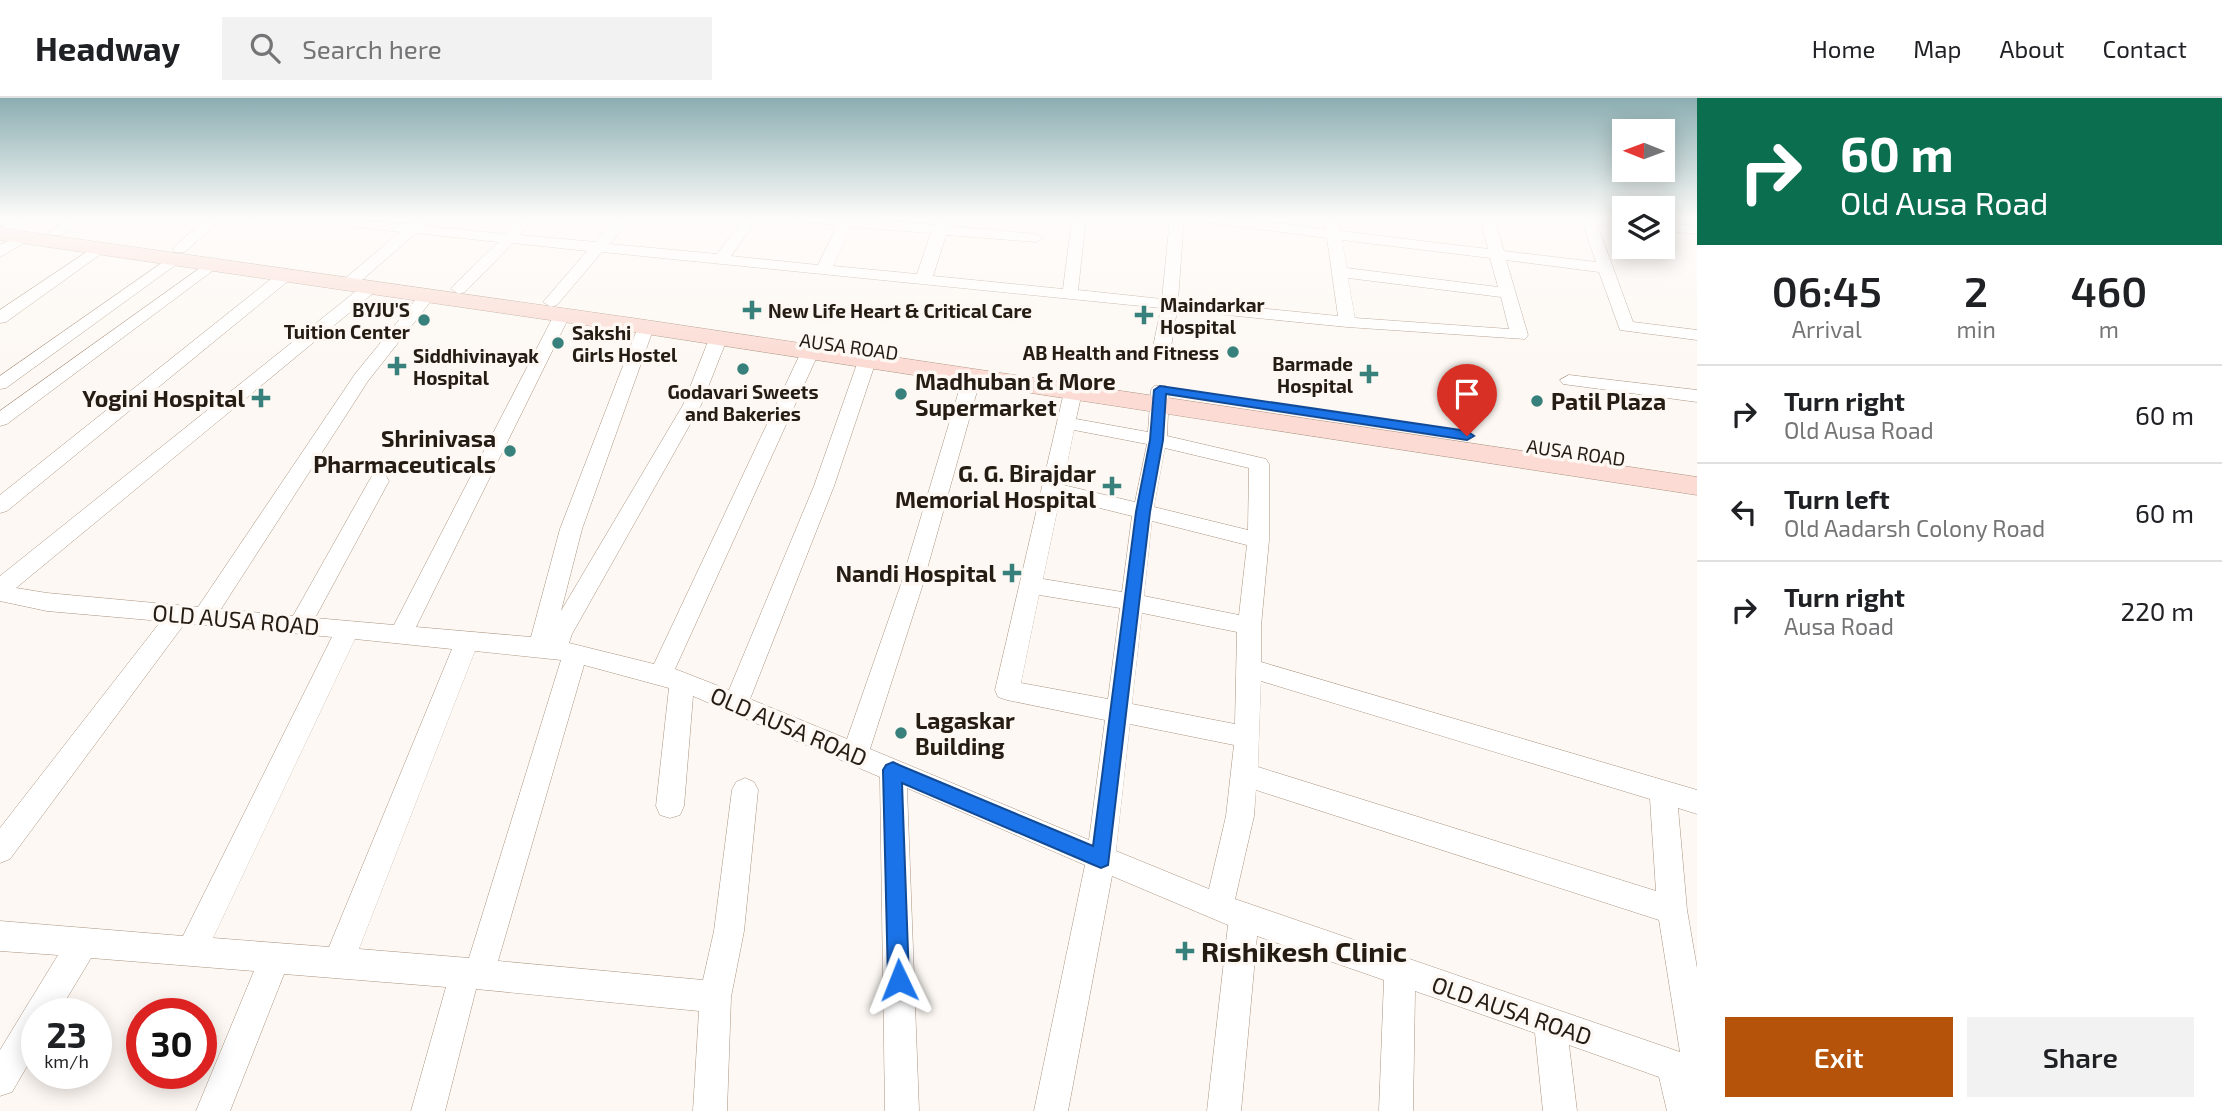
<!DOCTYPE html>
<html lang="en">
<head>
<meta charset="utf-8">
<style>
	:root { --surface:#fff; --page:#f2f2f2; --text:#202124; --muted:#757577; --line:#e0e0e0; --accent:#b45309 }
	body { margin:0; font-family:"Exo 2",sans-serif; background:var(--page); color:var(--text); height:100vh; display:flex; flex-direction:column; font-size:26px; white-space:nowrap }
	* { box-sizing:border-box; margin:0 }
	p { font-size:23px; color:var(--muted) }
	.icon { flex:none; width:38px; height:38px; fill:none; stroke:currentColor; stroke-width:2; stroke-linecap:round; stroke-linejoin:round }
	.map { position:relative; flex:1; overflow:hidden }
	.sheet { display:flex; flex-direction:column; background:var(--surface); width:525px }
	.sheet>* { flex:none }
	.top-card { background:#0b6e4f; color:#fff; overflow:hidden }
	.needle { width:46px; rotate:271deg }
	.buttons { position:absolute; left:1612px; top:21px; display:grid; gap:14px }
	.buttons a { display:grid; place-items:center; width:63px; height:63px; border-radius:0px; background:var(--surface); box-shadow:0 4px 18px #0003; font-size:35px }
	.speed { position:absolute; left:21px; top:900px; display:flex; gap:14px; font-size:35px; font-weight:700; text-align:center }
	.speed>* { display:grid; place-content:center; width:91px; height:91px; border-radius:50%; background:var(--surface); box-shadow:0 4px 18px #0003; line-height:1 }
	.speed small { font-size:18px; font-weight:400 }
	.speed .limit { border:10px solid #d22; background:#fff; color:#111 }
	.pin { position:absolute; display:grid; place-items:center; width:60px; height:60px; color:#fff; margin:-72px -30px; border-radius:50% 50% 50% 0; rotate:-45deg; box-shadow:0 0 7px #0007 }
	.pin .icon { rotate:45deg }
	.me { position:absolute; width:77px; margin:-38px; rotate:358deg; stroke-linejoin:round; filter:drop-shadow(0 0 5px #0008) }
	.turn { display:flex; align-items:center; gap:24px; height:147px; padding:0 28px; font-size:32px }
	.turn .icon { width:91px; height:91px; stroke-width:2.5 }
	.turn b { display:block; font-size:49px; line-height:60px }
	.eta { display:flex; justify-content:space-evenly; align-items:center; height:119px; text-align:center }
	.eta b { font-size:42px; font-weight:600; line-height:49px }
	.primary-button { display:flex; gap:14px; margin-top:auto; padding:14px 28px }
	.primary-button a { flex:1; height:80px; border-radius:0px; background:var(--accent); color:#fff; font-size:28px; font-weight:600; line-height:80px; text-align:center }
	.primary-button a+a { background:var(--page); color:var(--text) }
	ul { padding:0; list-style:none }
	li { display:flex; align-items:center; gap:21px; height:98px; padding:0 28px; border-top:2px solid var(--line) }
	li div { flex:1 }
	li b { display:block; font-size:26px }
	li em { font-style:normal }
	header { display:flex; align-items:center; gap:42px; box-sizing:border-box; height:98px; padding:0 35px; background:var(--surface); border-bottom:2px solid var(--line) }
	header strong { font-size:33px }
	nav { display:flex; gap:38px; margin-inline-start:auto; font-size:24px }
	.search { width:490px; height:63px; background:var(--page); display:flex; align-items:center; gap:18px; box-sizing:border-box; padding:0 24px; border-radius:0px; color:var(--muted); font-size:26px }
	main { display:flex; flex:1; min-height:0 }
	.map>svg:first-child { display:block }
</style>
</head>
<body>
<header>
<strong>Headway</strong>
<div class="search"><svg class="icon" aria-label="search" viewBox="0 0 24 24"><circle cx="10" cy="10" r="6"/><path d="M15 15l6 6"/></svg>Search here</div>
<nav><a>Home</a><a>Map</a><a>About</a><a>Contact</a></nav>
</header>
<main>
<div class="map">
<svg width="1697" height="1013" viewBox="0 0 1697 1013">
	<rect width="100%" height="100%" fill="#fdf8f3"/>
	<g fill="none" stroke-linecap="round" stroke-linejoin="round">
		<g stroke="#ab9480" stroke-width="1">
			<g id="street">
				<path d="M0,120H19L1,129Z"/>
				<path d="M69,120H85L61,137H51L49,134Z"/>
				<path d="M207,120H222L185,154H175L172,151L175,148Z"/>
				<path d="M420,120L427,124L425,128L506,136L519,120H533L520,137L595,144L617,120H631L610,146L717,156L744,120H758L731,158L818,167L837,127L803,124L796,120H855L934,127L937,120H951L949,128L1036,136L1043,140L1036,144L946,137L933,178L1063,191L1072,120H1086L1078,192L1162,201L1170,120H1184L1178,202L1338,218L1327,140L1204,124L1197,120H1235L1325,131L1324,120H1338L1340,133L1488,151L1480,120H1494L1504,153L1596,164L1581,121H1624V129L1597,126L1633,224L1697,232V242L1620,232L1599,174L1506,162L1528,237L1525,241L1347,229L1177,212L1171,249L1162,254L1153,249L1161,210L602,154L557,207L551,209L543,204L587,153L513,145L465,194L459,196L451,191L453,188L498,144L416,135L354,189H342L340,186L342,183L400,134L355,129L350,128L348,125L350,122L409,126ZM851,129L931,135L917,176L833,168ZM1342,142L1490,160L1498,189L1347,170ZM1348,180L1501,199L1509,231L1355,220Z"/>
				<path d="M1662,125L1697,128V136L1662,133Z"/>
				<path d="M24,135L29,136L31,139L29,142L0,159V147Z"/>
				<path d="M100,145L108,150L105,153L6,224L0,225V212Z"/>
				<path d="M176,155L181,157L184,160L181,163L6,290L0,291V278Z"/>
				<path d="M214,160L219,162L222,165L219,168L7,326L0,328V313Z"/>
				<path d="M287,171L293,173L295,176L293,179L7,413L0,415V397L281,173Z"/>
				<path d="M371,184L377,186L379,189L377,192L16,490L47,495L198,509L355,276L421,195L427,193L435,198L368,283L221,511L293,518L369,383L372,378H386L389,383L315,520L394,527L554,217L562,212L570,217L416,529L531,539L560,431L638,229L646,224L654,229L582,431L561,513L683,307L709,241L712,237H724L727,241L701,307L572,536L569,545L654,566L801,254L810,249L819,254L675,571L729,592L814,388L858,263L867,258L876,263L834,388L750,601L847,641L900,489L963,279L972,274L981,279L922,489L870,651L1089,742L1105,622L1007,602L998,599L995,592L1064,294L1073,288L1082,294L1076,321L1148,334L1151,292L1154,288H1166L1169,292L1167,338L1266,361L1269,366V442L1261,528V564L1697,692V716L1678,710L1687,812L1697,870V1013H1667L1659,979L1569,947L1577,1013H1543L1535,935L1415,893L1413,1013H1379L1384,882L1257,838L1241,1013H1207L1228,827L1112,778L1068,1013H1034L1085,767L907,690L919,1013H885L880,679L693,598L684,708L680,717L670,720L660,717L656,708L669,590L584,567L498,863L703,882L714,833L732,692L736,684L745,680L754,684L758,692L744,833L731,899L727,1013H693L699,913L476,891L445,1013H411L446,889L284,876L230,1013H196L254,873L91,860L58,915H37V951L12,994L0,998V952L58,857L0,853V823L183,838L332,539L185,525L10,761L0,765V730L161,523L47,513L0,503V478L365,186ZM1074,332L1147,346L1135,404L1063,387ZM1165,350L1249,370L1248,432L1154,409ZM1060,400L1132,418L1122,494L1043,481ZM1152,423L1247,447L1239,517L1144,498ZM1039,497L1120,510L1108,601L1021,585ZM1142,515L1237,534L1235,626L1132,606ZM355,541L452,551L329,849L213,840ZM475,553L561,562L469,860L359,851ZM1261,583L1650,701L1656,793L1258,669ZM1130,626L1234,647L1226,718L1209,791L1116,753ZM1256,692L1659,822L1680,954L1235,801L1254,718Z"/>
				<path d="M1569,277L1697,292V304L1563,286L1560,282Z"/>
			</g>
		</g>
		<g stroke="#ab9480" stroke-width="1">
			<path id="secondary" d="M0,130L646,222L1697,379V397L646,236L0,142Z"/>
		</g>
		<use href="#street" fill="#fff" fill-rule="evenodd"/>
		<use href="#secondary" fill="#fbdbd3" fill-rule="evenodd"/>
	</g>
	<linearGradient id="sky" x2="0" y2="1"><stop stop-color="#8baeb2"/><stop offset="0.46" stop-color="#fefcfa"/><stop offset="1" stop-color="#fefcfa" stop-opacity="0"/></linearGradient>
	<rect width="1697" height="261" fill="url(#sky)"/>
	<path fill="#1a73e8" stroke="#114b97" stroke-width="2" d="M1160,288L1467,333L1474,338L1467,342L1166,296L1163,342L1150,414L1108,767L1101,770L1094,767L902,685L909,882L906,889L899,893L891,889L888,882L883,672L886,667L893,664L899,667L1093,748L1136,414L1150,342L1154,292Z"/>
	<g fill="#38807b" stroke="#fdf8f3" stroke-width="2.5">
		<path d="M748.5 201.5h7v7h7v7h-7v7h-7v-7h-7v-7h7z"/>
		<path d="M1140.5 206.5h7v7h7v7h-7v7h-7v-7h-7v-7h7z"/>
		<circle cx="424" cy="222" r="7"/>
		<circle cx="558" cy="245" r="7"/>
		<circle cx="1233" cy="254" r="7"/>
		<path d="M393.5 257.5h7v7h7v7h-7v7h-7v-7h-7v-7h7z"/>
		<circle cx="743" cy="271" r="7"/>
		<path d="M1365.5 265.5h7v7h7v7h-7v7h-7v-7h-7v-7h7z"/>
		<circle cx="901" cy="296" r="7"/>
		<path d="M257.5 289.5h7v7h7v7h-7v7h-7v-7h-7v-7h7z"/>
		<circle cx="1537" cy="303" r="7"/>
		<circle cx="510" cy="353" r="7"/>
		<path d="M1108.5 377.5h7v7h7v7h-7v7h-7v-7h-7v-7h7z"/>
		<path d="M1008.5 464.5h7v7h7v7h-7v7h-7v-7h-7v-7h7z"/>
		<circle cx="901" cy="635" r="7"/>
		<path d="M1181.5 842.5h7v7h7v7h-7v7h-7v-7h-7v-7h7z"/>
	</g>
	<g text-anchor="middle" dominant-baseline="central" stroke-width="7" stroke-linejoin="round" paint-order="stroke">
		<g font-size="19" font-weight="bold" fill="#251c14" stroke="#fdf8f3" text-anchor="start">
			<text x="1160" y="206">Maindarkar<tspan x="1160" dy="22">Hospital</tspan></text>
			<text x="410" y="211" text-anchor="end">BYJU'S<tspan x="410" dy="22">Tuition Center</tspan></text>
			<text x="768" y="212">New Life Heart &amp; Critical Care</text>
			<text x="572" y="234">Sakshi<tspan x="572" dy="22">Girls Hostel</tspan></text>
			<text x="1219" y="254" text-anchor="end">AB Health and Fitness</text>
			<text x="413" y="257">Siddhivinayak<tspan x="413" dy="22">Hospital</tspan></text>
			<text x="1353" y="265" text-anchor="end">Barmade<tspan x="1353" dy="22">Hospital</tspan></text>
			<text x="743" y="293" text-anchor="middle">Godavari Sweets<tspan x="743" dy="22">and Bakeries</tspan></text>
		</g>
		<g font-size="19" fill="#251c14" stroke="#fdf8f3">
			<text transform="translate(849 248) rotate(8)">AUSA ROAD</text>
			<text transform="translate(1576 354) rotate(8)">AUSA ROAD</text>
		</g>
		<g font-size="23" font-weight="bold" fill="#251c14" stroke="#fdf8f3" text-anchor="end">
			<text x="915" y="283" text-anchor="start">Madhuban &amp; More<tspan x="915" dy="26">Supermarket</tspan></text>
			<text x="245" y="300">Yogini Hospital</text>
			<text x="1551" y="303" text-anchor="start">Patil Plaza</text>
			<text x="496" y="340">Shrinivasa<tspan x="496" dy="26">Pharmaceuticals</tspan></text>
			<text x="1096" y="375">G. G. Birajdar<tspan x="1096" dy="26">Memorial Hospital</tspan></text>
			<text x="996" y="475">Nandi Hospital</text>
			<text x="915" y="622" text-anchor="start">Lagaskar<tspan x="915" dy="26">Building</tspan></text>
		</g>
		<g font-size="23" fill="#251c14" stroke="#fdf8f3">
			<text transform="translate(236 521) rotate(5)">OLD AUSA ROAD</text>
			<text transform="translate(789 628) rotate(23)">OLD AUSA ROAD</text>
			<text transform="translate(1512 912) rotate(19)">OLD AUSA ROAD</text>
		</g>
		<g font-size="28" font-weight="bold" fill="#251c14" stroke="#fdf8f3" text-anchor="start">
			<text x="1201" y="853">Rishikesh Clinic</text>
		</g>
	</g>
</svg>
<div class="buttons">
<a><svg class="needle" viewBox="-14 -14 28 28"><path d="M0-13l5 13h-10z" fill="#e53935"/><path d="M0 13l5-13h-10z" fill="#757577"/></svg></a>
<a><svg class="icon" aria-label="layers" viewBox="0 0 24 24"><path d="M12 4l9 5-9 5-9-5zM3 14l9 5 9-5"/></svg></a>
</div>
<div class="speed"><div>23<small>km/h</small></div><div class="limit">30</div></div>
<div class="pin" style="left:1467px;top:338px;background:#d93025"><svg class="icon" aria-label="arrive" viewBox="0 0 24 24"><path d="M6 21V4h12l-3 4 3 4H6"/></svg></div>
<svg class="me" style="left:899px;top:882px" viewBox="-20 -20 40 40"><path d="M0-17L14 15 0 8-14 15z" fill="#1a73e8" stroke="#fff" stroke-width="4"/></svg>
</div>
<section class="sheet">
<div class="top-card">
<div class="turn"><svg class="icon" aria-label="right" viewBox="0 0 24 24"><path d="M7 20v-9h11M14 6l5 5-5 5"/></svg><div><b>60 m</b>Old Ausa Road</div></div>
</div>
<div class="eta">
<div><b>06:45</b><p>Arrival</p></div>
<div><b>2</b><p>min</p></div>
<div><b>460</b><p>m</p></div>
</div>
<ul>
<li><svg class="icon" aria-label="right" viewBox="0 0 24 24"><path d="M7 20v-9h11M14 6l5 5-5 5"/></svg><div><b>Turn right</b><p>Old Ausa Road</p></div><em>60 m</em></li>
<li><svg class="icon" aria-label="left" viewBox="0 0 24 24"><path d="M17 20v-9H6M10 6l-5 5 5 5"/></svg><div><b>Turn left</b><p>Old Aadarsh Colony Road</p></div><em>60 m</em></li>
<li><svg class="icon" aria-label="right" viewBox="0 0 24 24"><path d="M7 20v-9h11M14 6l5 5-5 5"/></svg><div><b>Turn right</b><p>Ausa Road</p></div><em>220 m</em></li>
</ul>
<div class="primary-button"><a>Exit</a><a>Share</a></div>
</section>
</main>
</body>
</html>
